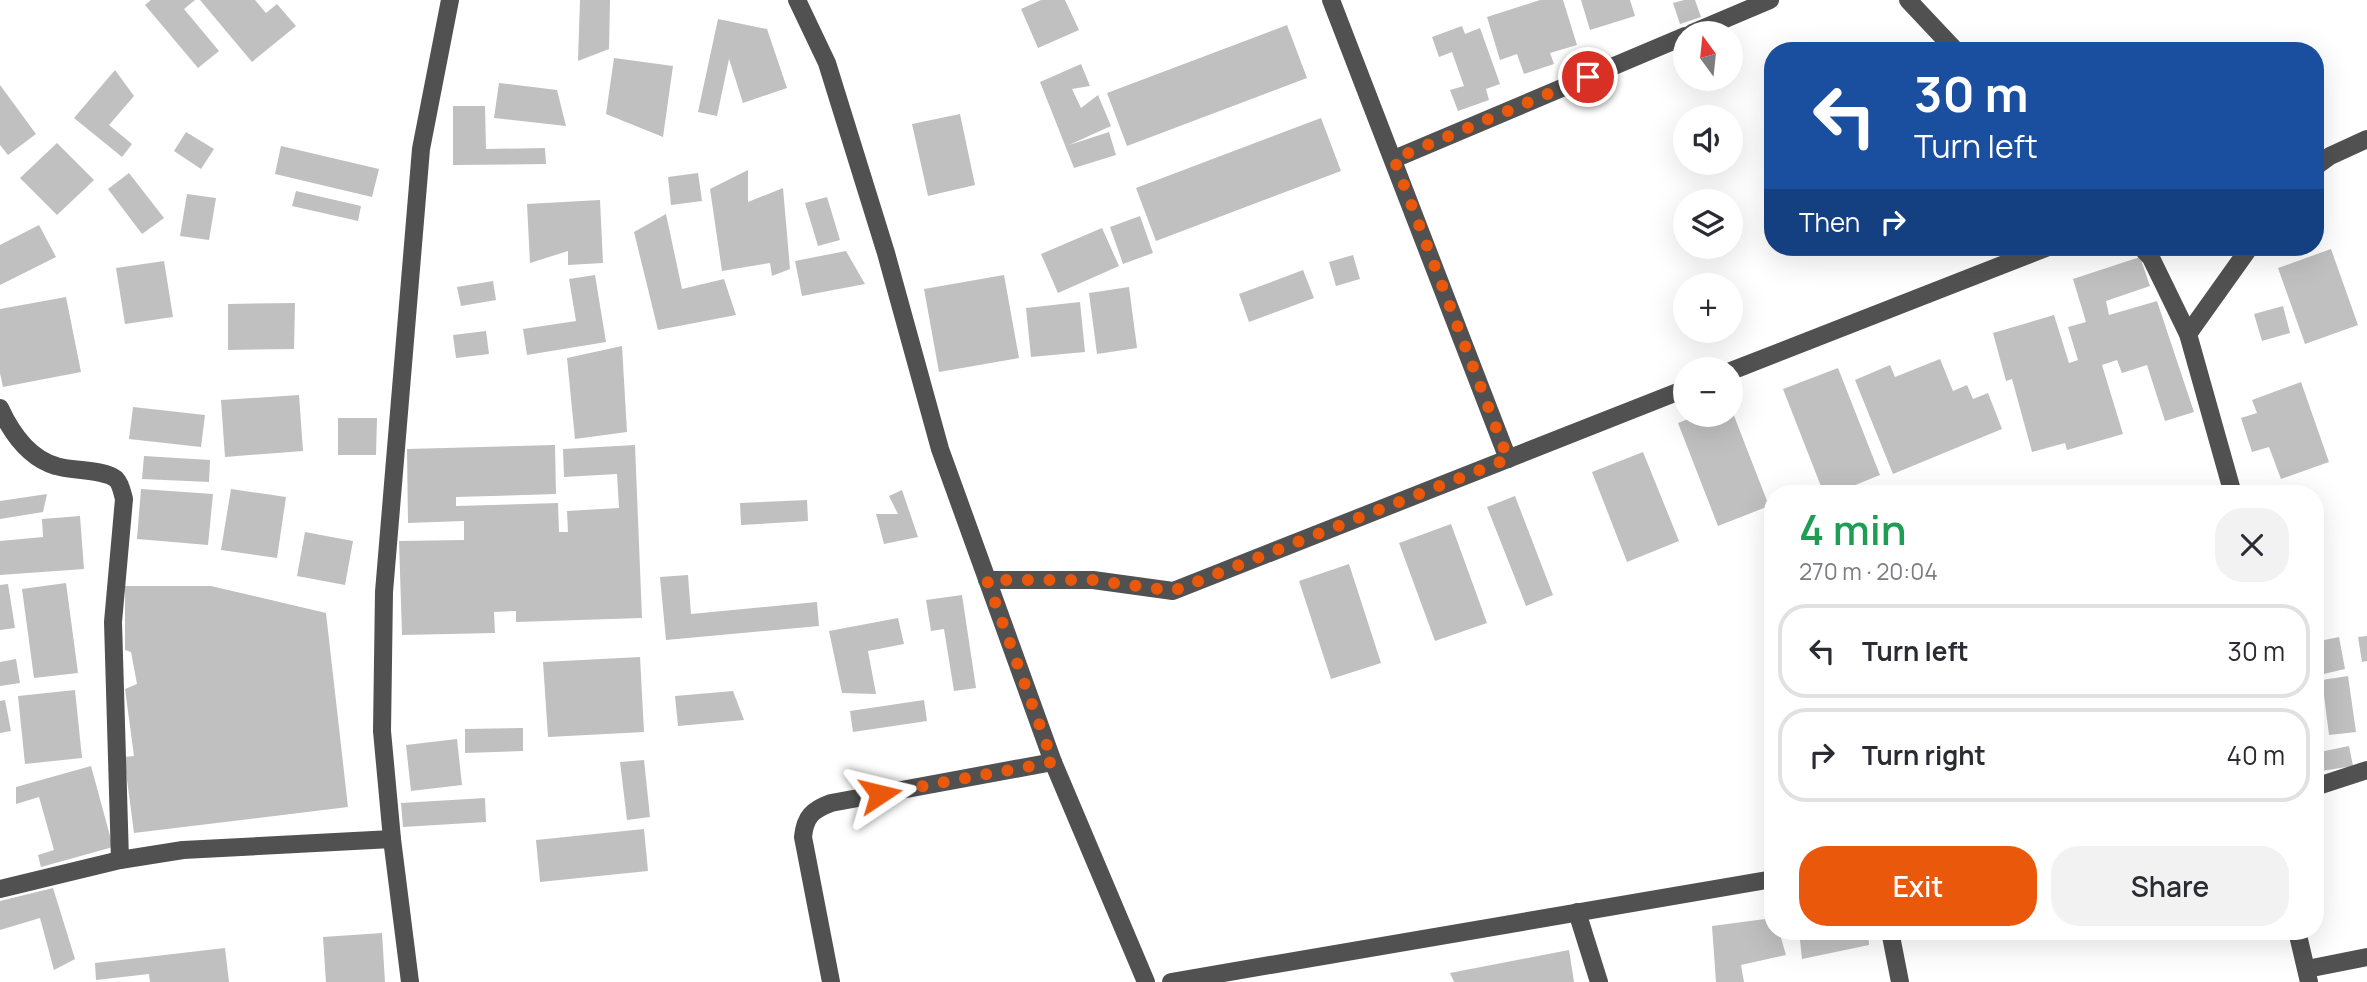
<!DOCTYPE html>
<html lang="en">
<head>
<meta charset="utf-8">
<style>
	:root { --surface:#fff; --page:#f2f2f3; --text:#2b2b33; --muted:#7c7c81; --line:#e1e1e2; --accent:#ea580c }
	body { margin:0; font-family:Manrope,sans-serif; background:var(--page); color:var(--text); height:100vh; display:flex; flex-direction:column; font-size:26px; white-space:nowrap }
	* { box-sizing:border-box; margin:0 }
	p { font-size:23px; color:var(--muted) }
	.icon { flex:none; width:38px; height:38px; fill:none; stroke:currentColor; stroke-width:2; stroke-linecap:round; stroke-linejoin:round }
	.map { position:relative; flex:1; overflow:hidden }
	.sheet { position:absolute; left:1764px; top:485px; width:560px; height:455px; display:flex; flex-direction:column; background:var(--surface); border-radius:28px; box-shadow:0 7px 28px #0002 }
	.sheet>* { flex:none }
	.hud { position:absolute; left:1764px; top:42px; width:560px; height:214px; border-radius:28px; box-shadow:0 7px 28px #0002; background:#1a4fa0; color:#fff; overflow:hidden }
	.needle { width:46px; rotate:345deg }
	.buttons { position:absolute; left:1673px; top:21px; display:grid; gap:14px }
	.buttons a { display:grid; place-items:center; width:70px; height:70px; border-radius:50%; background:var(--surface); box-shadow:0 7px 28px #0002; font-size:35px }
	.pin { position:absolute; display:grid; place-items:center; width:60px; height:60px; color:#fff; margin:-30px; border:4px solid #fff; border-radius:50%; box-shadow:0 2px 7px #0007 }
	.me { position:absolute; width:77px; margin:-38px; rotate:80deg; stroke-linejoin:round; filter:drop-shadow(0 0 5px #0008) }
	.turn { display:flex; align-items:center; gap:24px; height:147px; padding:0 35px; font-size:32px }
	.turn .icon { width:91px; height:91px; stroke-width:2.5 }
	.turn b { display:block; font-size:49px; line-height:60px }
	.then { display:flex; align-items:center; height:66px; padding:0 35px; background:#0003; gap:14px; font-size:26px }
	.round { display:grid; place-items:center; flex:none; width:74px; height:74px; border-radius:28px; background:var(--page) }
	.overview { display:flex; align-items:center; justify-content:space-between; height:119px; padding:0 35px }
	h1 { font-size:42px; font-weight:600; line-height:52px; color:#1e9e55 }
	.button { display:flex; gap:14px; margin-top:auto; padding:14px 35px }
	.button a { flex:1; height:80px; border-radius:28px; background:var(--accent); color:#fff; font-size:28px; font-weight:600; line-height:80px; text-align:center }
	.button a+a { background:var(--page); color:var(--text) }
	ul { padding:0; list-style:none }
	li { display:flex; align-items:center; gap:21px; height:94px; margin:0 14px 10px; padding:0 21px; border:4px solid var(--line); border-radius:28px }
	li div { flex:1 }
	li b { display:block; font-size:26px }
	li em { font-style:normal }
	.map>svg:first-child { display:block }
</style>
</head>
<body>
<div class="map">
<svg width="2367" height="982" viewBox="0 0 2367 982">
	<rect width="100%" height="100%" fill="#fff"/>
	<g fill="#c0c0c0">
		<path d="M151,0H195L184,9L219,51L198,68L145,5Z"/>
		<path d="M200,0H255L266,13L277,4L296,26L252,62Z"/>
		<path d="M580,0H610L609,49L578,61Z"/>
		<path d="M1041,0H1065L1079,30L1038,48L1021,9Z"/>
		<path d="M1540,0H1563L1577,45L1550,53L1554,64L1524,74L1517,54L1500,60L1487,17Z"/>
		<path d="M1581,0H1630L1635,16L1590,30Z"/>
		<path d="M1684,0H1695L1701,17L1680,24L1673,3Z"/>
		<path d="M718,19L767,29L787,88L743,103L729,59L717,116L698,112Z"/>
		<path d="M1287,25L1307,78L1127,146L1107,93Z"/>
		<path d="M1462,26L1465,34L1480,28L1500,84L1486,89L1489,100L1458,111L1450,90L1464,86L1452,52L1439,57L1432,37Z"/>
		<path d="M614,58L673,66L663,137L606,114Z"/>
		<path d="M1081,64L1090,86L1072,89L1081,108L1098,95L1111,126L1069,145L1109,132L1116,155L1074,168L1040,82Z"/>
		<path d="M115,70L134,96L109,125L132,144L122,157L74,118Z"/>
		<path d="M499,83L557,90L566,126L494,118Z"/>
		<path d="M0,85L36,134L8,155L0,145Z"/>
		<path d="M453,106H485L486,149L545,148L546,164L453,165Z"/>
		<path d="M960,114L975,185L928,196L912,124Z"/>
		<path d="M1321,118L1341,171L1156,241L1136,188Z"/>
		<path d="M186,132L214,149L201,169L174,151Z"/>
		<path d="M57,143L94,180L57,215L20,178Z"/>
		<path d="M281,146L379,169L372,197L275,174Z"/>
		<path d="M748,170V202L783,188L790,269L772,276L770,263L722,271L710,189Z"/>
		<path d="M129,173L164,218L142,234L108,189Z"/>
		<path d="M698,173L702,201L671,205L668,177Z"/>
		<path d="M296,191L361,206L358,221L292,206Z"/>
		<path d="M187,194L216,198L209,240L180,236Z"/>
		<path d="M827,197L840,240L818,246L805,203Z"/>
		<path d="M600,200L603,263L568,265V251L530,263L527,204Z"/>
		<path d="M666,214L682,289L724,279L736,315L658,330L634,232Z"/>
		<path d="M1140,216L1153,253L1123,264L1110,227Z"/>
		<path d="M39,225L56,257L0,285V245Z"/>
		<path d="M1102,228L1119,266L1058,293L1041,254Z"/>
		<path d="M2331,249L2358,325L2305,344L2278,268Z"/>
		<path d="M846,251L865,284L802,296L795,261Z"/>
		<path d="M1353,255L1360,279L1336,286L1329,262Z"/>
		<path d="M2140,257L2150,286L2106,301L2109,315L2157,301L2194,412L2165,421L2147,365L2122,373L2117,360L2102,365L2123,434L2067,450L2065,443L2032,452L2012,379L2006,381L1993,333L2054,315L2069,363L2078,360L2068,327L2086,322L2073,279Z"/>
		<path d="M164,261L173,317L125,324L116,268Z"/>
		<path d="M1303,270L1314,298L1249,322L1239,294Z"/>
		<path d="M595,275L606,342L527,355L523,329L576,321L569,279Z"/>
		<path d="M1004,275L1019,358L939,372L924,289Z"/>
		<path d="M493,281L496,300L461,306L457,287Z"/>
		<path d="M1129,287L1137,348L1097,354L1089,293Z"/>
		<path d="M66,297L81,372L3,387L0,373V309Z"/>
		<path d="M1080,302L1085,352L1031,357L1026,308Z"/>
		<path d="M295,303L294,349L228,350V304Z"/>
		<path d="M2283,306L2290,333L2262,341L2254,314Z"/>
		<path d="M486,331L489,354L456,358L453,335Z"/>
		<path d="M622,346L627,432L575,439L567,358Z"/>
		<path d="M1940,359L1953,391L1967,385L1973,399L1988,393L2002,429L1893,474L1855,380L1890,365L1895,377Z"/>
		<path d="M1838,368L1880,475L1833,494H1824L1783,389Z"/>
		<path d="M2301,382L2329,462L2281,479L2269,447L2252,452L2241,418L2257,413L2252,400Z"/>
		<path d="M299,395L303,451L225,457L221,400Z"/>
		<path d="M133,407L205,415L201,447L129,439Z"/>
		<path d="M1731,408L1769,506L1718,526L1678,423L1699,415H1731Z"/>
		<path d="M338,418H377L376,455H338Z"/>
		<path d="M555,445L556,494L456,497V506L558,503L559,532H568L567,511L619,508L617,474L564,477L563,449L635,445L642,618L516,622V611L494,612L495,633L402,635L399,541L464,540V521L408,523L407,449Z"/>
		<path d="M1643,452L1679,541L1627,562L1592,472Z"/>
		<path d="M144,456L210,460L209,482L142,479Z"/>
		<path d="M141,489L213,494L208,545L137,539Z"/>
		<path d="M231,489L286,497L277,558L221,550Z"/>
		<path d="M902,490L918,537L884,544L876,514H898L889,496Z"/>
		<path d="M47,494L43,512L0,519V501Z"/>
		<path d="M1515,496L1553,595L1526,606L1487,507Z"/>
		<path d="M807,500L808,521L741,525L740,503Z"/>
		<path d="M80,516L84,569L0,575V541L43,537L42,519Z"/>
		<path d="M1451,524L1487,623L1435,641L1399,543Z"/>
		<path d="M305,532L353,541L345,585L297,576Z"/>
		<path d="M2315,533L2324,567L2315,568Z"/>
		<path d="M1349,564L1381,663L1331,679L1299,581Z"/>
		<path d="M688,575L691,614L817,602L819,626L666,640L660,577Z"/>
		<path d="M66,583L78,673L34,678L22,589Z"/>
		<path d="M8,584L15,628L0,630V585Z"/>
		<path d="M125,586H211L326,613L348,807L134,833L124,757L134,756L125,689L137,684L131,652L125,650Z"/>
		<path d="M962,595L976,688L954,691L944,629L931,631L926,600Z"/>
		<path d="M898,618L904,644L868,651L876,694L842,693L829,631Z"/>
		<path d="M2367,636V661L2362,662L2358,637Z"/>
		<path d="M2339,637L2345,669L2315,676V642Z"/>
		<path d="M640,657L644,732L548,737L543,662Z"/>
		<path d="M16,659L20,683L0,686V662Z"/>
		<path d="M2348,676L2356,732L2329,735L2322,680Z"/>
		<path d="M75,690L82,758L25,764L18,696Z"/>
		<path d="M733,691L744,720L678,726L675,696Z"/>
		<path d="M5,700L11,731L0,733V701Z"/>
		<path d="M924,700L927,721L853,732L850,711Z"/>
		<path d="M523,728V751L465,753V729Z"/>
		<path d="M457,739L462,785L411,791L406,745Z"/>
		<path d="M2349,746L2353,766L2315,772V753Z"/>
		<path d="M644,760L650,817L627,820L620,762Z"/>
		<path d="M91,766L113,847L41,867L38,855L54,850L39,797L16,804V787Z"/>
		<path d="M485,798L486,822L403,827L401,803Z"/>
		<path d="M644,829L648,871L540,882L536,840Z"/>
		<path d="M53,888L75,959L54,970L40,918L0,930V901Z"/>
		<path d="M1773,918V931H1779L1786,955L1741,965L1744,982H1716L1712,926Z"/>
		<path d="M1799,931H1868L1869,945L1802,959Z"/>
		<path d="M382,933L385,982H326L323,937Z"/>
		<path d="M225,948L229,982H150L149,974L96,980L95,963Z"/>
		<path d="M1569,950L1574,982H1454L1450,973Z"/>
	</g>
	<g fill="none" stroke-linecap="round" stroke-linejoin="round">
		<g stroke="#515151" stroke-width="18">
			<path d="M797,0L827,63L886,253L940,449L1053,762L1146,982"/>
			<path d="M1331,0L1508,459"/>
			<path d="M1908,0L1956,51"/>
			<path d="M1692,33L1770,0"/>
			<path d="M1394,159L1685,36"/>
			<path d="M2315,167L2330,156L2367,139"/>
			<path d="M2141,247L2151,258L2188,334L2233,494"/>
			<path d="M2188,334L2250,247"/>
			<path d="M1731,371L2048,247"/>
			<path d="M0,408C11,432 29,458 56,466C71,471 104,469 116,479C121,484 122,492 124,499L113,622L120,860"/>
			<path d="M987,580H1093L1173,591L1685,389"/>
			<path d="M2315,787L2367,770"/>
			<path d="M0,889L120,860L183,850L392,839"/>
			<path d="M1577,912L1599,982"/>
			<path d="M1890,931L1900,982"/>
			<path d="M2297,931L2309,982"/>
			<path d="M2307,969L2367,957"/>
			<path d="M410,982L392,839L382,731L384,592L421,149L450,0"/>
			<path d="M831,982L803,837C805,817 812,810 831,803L1053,762"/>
			<path d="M1171,982L1773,879"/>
		</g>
	</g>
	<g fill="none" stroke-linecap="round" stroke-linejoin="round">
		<path stroke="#ea580c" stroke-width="12" stroke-dasharray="0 21.6" d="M880,794L1053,762L987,580H1093L1173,591L1508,459L1394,159L1588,77"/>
	</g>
</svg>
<div class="buttons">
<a><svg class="needle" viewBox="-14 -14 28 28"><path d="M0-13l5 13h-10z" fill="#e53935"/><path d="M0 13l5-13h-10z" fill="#7c7c81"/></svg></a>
<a><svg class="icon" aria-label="sound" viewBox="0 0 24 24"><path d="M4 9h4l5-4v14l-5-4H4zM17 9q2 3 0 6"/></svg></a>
<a><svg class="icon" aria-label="layers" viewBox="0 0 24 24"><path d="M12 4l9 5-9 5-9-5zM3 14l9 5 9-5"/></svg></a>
<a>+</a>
<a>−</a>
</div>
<div class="pin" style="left:1588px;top:77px;background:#d93025"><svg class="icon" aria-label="arrive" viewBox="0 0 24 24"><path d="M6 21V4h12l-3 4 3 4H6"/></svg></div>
<svg class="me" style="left:880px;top:794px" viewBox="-20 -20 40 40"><path d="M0-17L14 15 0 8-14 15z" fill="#ea580c" stroke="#fff" stroke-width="4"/></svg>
<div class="hud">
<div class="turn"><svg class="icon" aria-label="left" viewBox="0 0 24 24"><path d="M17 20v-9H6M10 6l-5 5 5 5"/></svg><div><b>30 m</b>Turn left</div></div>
<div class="then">Then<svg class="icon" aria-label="right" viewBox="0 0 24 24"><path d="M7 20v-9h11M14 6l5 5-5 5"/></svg></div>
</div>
<section class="sheet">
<div class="overview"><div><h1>4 min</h1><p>270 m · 20:04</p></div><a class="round"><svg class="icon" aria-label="close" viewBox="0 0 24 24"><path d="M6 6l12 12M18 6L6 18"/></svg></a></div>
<ul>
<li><svg class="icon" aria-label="left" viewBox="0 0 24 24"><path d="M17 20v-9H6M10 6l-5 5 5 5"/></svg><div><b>Turn left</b></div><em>30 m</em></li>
<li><svg class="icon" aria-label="right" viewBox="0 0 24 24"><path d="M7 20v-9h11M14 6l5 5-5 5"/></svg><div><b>Turn right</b></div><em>40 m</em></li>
</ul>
<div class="button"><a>Exit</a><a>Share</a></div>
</section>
</div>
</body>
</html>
